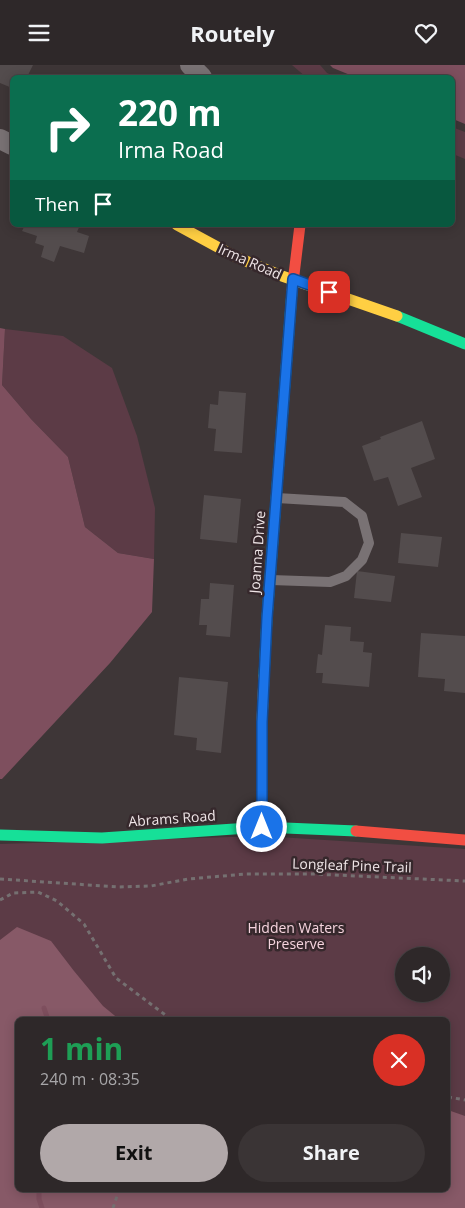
<!DOCTYPE html>
<html lang="en">
<head>
<meta charset="utf-8">
<style>
	:root { --surface:#2e2829; --page:#3a3435; --text:#f1f3f6; --muted:#a7a6a8; --line:#494446; --accent:#b1a8a9 }
	body { margin:0; font-family:"Open Sans",sans-serif; background:var(--page); color:var(--text); height:100vh; display:flex; flex-direction:column; font-size:19px; white-space:nowrap }
	* { box-sizing:border-box; margin:0 }
	p { font-size:16px; color:var(--muted) }
	.icon { flex:none; width:28px; height:28px; fill:none; stroke:currentColor; stroke-width:2; stroke-linecap:round; stroke-linejoin:round }
	.map { position:relative; flex:1; overflow:hidden }
	.panel { position:absolute; left:15px; top:952px; width:435px; height:175px; display:flex; flex-direction:column; background:var(--surface); border-radius:8px; box-shadow:0 2px 12px #0003,0 0 0 1px var(--line) }
	.panel>* { flex:none }
	.hud { position:absolute; left:10px; top:10px; width:445px; height:152px; border-radius:8px; box-shadow:0 2px 12px #0003,0 0 0 1px var(--line); background:#0b6e4f; color:#fff; overflow:hidden }
	.tools { position:absolute; left:395px; top:882px; display:grid; gap:10px }
	.tools a { display:grid; place-items:center; width:55px; height:55px; border-radius:50%; background:var(--surface); box-shadow:0 2px 12px #0003,0 0 0 1px var(--line); font-size:25px }
	.pin { position:absolute; display:grid; place-items:center; width:42px; height:42px; color:#fff; margin:-21px; border-radius:10px; box-shadow:0 2px 8px #0006 }
	.me { position:absolute; width:55px; margin:-28px; rotate:0deg; stroke-linejoin:round; filter:drop-shadow(0 0 4px #0008) }
	.turn { display:flex; align-items:center; gap:18px; height:105px; padding:0 25px; font-size:22px }
	.turn .icon { width:65px; height:65px; stroke-width:2.5 }
	.turn b { display:block; font-size:35px; line-height:42px }
	.then { display:flex; align-items:center; height:48px; padding:0 25px; background:#0003; gap:10px; font-size:19px }
	.round { display:grid; place-items:center; flex:none; width:52px; height:52px; border-radius:26px; background:var(--page) }
	.head { display:flex; align-items:center; justify-content:space-between; height:85px; padding:0 25px }
	h1 { font-size:30px; font-weight:700; line-height:38px; color:#1e9e55 }
	.button { display:flex; gap:10px; margin-top:auto; padding:10px 25px }
	.button a { flex:1; height:58px; border-radius:30px; background:var(--accent); color:#111; font-size:20px; font-weight:700; line-height:58px; text-align:center }
	.button a+a { background:var(--page); color:var(--text) }
	header { display:flex; justify-content:space-between; align-items:center; height:65px; padding:0 25px; background:var(--surface); font-size:22px; font-weight:700 }
	.map>svg:first-child { display:block }
</style>
</head>
<body>
<header><svg class="icon" aria-label="menu" viewBox="0 0 24 24"><path d="M4 6h16M4 12h16M4 18h16"/></svg>Routely<svg class="icon" aria-label="heart" viewBox="0 0 24 24"><path d="M12 20l-8-8c-3-5 5-10 8-4 3-6 11-1 8 4z"/></svg></header>
<div class="map">
<svg width="465" height="1143" viewBox="0 0 465 1143">
	<rect width="100%" height="100%" fill="#3e3637"/>
	<g fill="#5c3b46" fill-rule="evenodd">
		<path d="M292,0H320L327,8L336,12H306Z"/>
		<path d="M452,62L465,67V94L453,89Z"/>
		<path d="M5,264L63,271L112,303L137,371L155,443L154,494L118,488L85,462L68,392L31,354L2,320Z"/>
		<path d="M263,771L465,784V1143H0V779ZM404,891H441V929H404ZM18,955H448V1125H18Z"/>
	</g>
	<path fill="#875967" d="M17,862L51,876L74,906L103,941L120,955H18V1125H448V1045L465,1051V1143H0V875Z"/>
	<g fill="#7e4f5e">
		<path d="M330,0H465V59L453,54L452,12H355L333,3Z"/>
		<path d="M0,263L5,264L2,320L31,354L68,392L85,462L118,488L154,494L152,547L110,598L2,714H0Z"/>
	</g>
	<g fill="none" stroke-linecap="round" stroke-linejoin="round">
		<g stroke="#7e4f5e" stroke-width="5">
			<path d="M44,943L48,955"/>
			<path d="M39,1125V1134L42,1143"/>
		</g>
	</g>
	<g fill="#534c4d">
		<path d="M0,0H33L27,12H12V23L0,18Z"/>
		<path d="M25,160H80L77,167L89,171L84,188L60,181L54,197L41,192L44,181L35,178L37,171L22,166Z"/>
		<path d="M219,326L246,328L242,388L214,386L216,364L208,363L210,339L218,340Z"/>
		<path d="M422,356L435,394L411,403L422,432L398,441L388,412L374,416L362,381L381,374L380,372Z"/>
		<path d="M204,430L241,434L237,478L200,474Z"/>
		<path d="M401,468L442,472L438,502L398,498Z"/>
		<path d="M357,506L395,511L391,537L354,533Z"/>
		<path d="M210,518L234,520L230,572L206,570L207,560H199L201,534H209Z"/>
		<path d="M325,560L351,562L350,576L364,577L363,587L372,588L369,622L322,618L323,608H316L318,589L322,590Z"/>
		<path d="M421,568L465,571V628L444,626L445,614L418,612Z"/>
		<path d="M179,612L228,617L221,688L196,685L197,673L174,670Z"/>
	</g>
	<g fill="none" stroke-linecap="round" stroke-linejoin="round">
		<g stroke="#757071" stroke-width="3" stroke-dasharray="4 4" stroke-linecap="butt">
			<path d="M0,814L119,822L151,821L188,814L246,809H313L465,816"/>
			<path d="M0,835L13,828L38,827L57,836L84,859L116,913L172,955"/>
			<path d="M448,1032L465,1035"/>
			<path d="M113,1143L119,1125"/>
		</g>
		<path stroke="#797274" stroke-width="10" d="M271,515L330,517L346,511L362,495L369,478L362,451L344,437L277,433"/>
		<g stroke="#797274" stroke-width="20">
			<path d="M190,0L202,12"/>
			<path d="M0,74L12,80"/>
		</g>
		<g stroke="#16e098" stroke-width="11">
			<path d="M397,251L465,279"/>
			<path d="M264,611L267,553L292,226"/>
			<path d="M0,770L102,773L262,762L356,766"/>
		</g>
		<g stroke="#ffcf43" stroke-width="11">
			<path d="M177,160L236,192L282,211L397,251"/>
			<path d="M262,762V657L264,611"/>
		</g>
		<g stroke="#f24e42" stroke-width="11">
			<path d="M292,226L300,160"/>
			<path d="M356,766L465,775"/>
		</g>
	</g>
	<g fill="none" stroke-linecap="round" stroke-linejoin="round">
		<g stroke="#114b97" stroke-width="12">
			<path id="route" d="M262,762V657L267,553L293,214L329,227"/>
		</g>
		<use href="#route" stroke="#1a73e8" stroke-width="9"/>
	</g>
	<g text-anchor="middle" dominant-baseline="central" stroke-width="5" stroke-linejoin="round" paint-order="stroke">
		<g font-size="14" fill="#efe5e7" stroke="#36282c">
			<text transform="translate(250 196) rotate(24)">Irma Road</text>
			<text transform="translate(257 487) rotate(-86)">Joanna Drive</text>
			<text transform="translate(172 753) rotate(-4)">Abrams Road</text>
			<text transform="translate(352 800) rotate(2)">Longleaf Pine Trail</text>
		</g>
		<g font-size="14" fill="#f6d4de" stroke="#36282c">
			<text x="296" y="862">Hidden Waters<tspan x="296" dy="16">Preserve</tspan></text>
		</g>
	</g>
</svg>
<div class="tools">
<a><svg class="icon" aria-label="sound" viewBox="0 0 24 24"><path d="M4 9h4l5-4v14l-5-4H4zM17 9q2 3 0 6"/></svg></a>
</div>
<div class="pin" style="left:329px;top:227px;background:#d93025"><svg class="icon" aria-label="arrive" viewBox="0 0 24 24"><path d="M6 21V4h12l-3 4 3 4H6"/></svg></div>
<svg class="me" style="left:262px;top:762px" viewBox="-20 -20 40 40"><circle r="17" fill="#1a73e8" stroke="#fff" stroke-width="3"/><path d="M0-11L8 9 0 5-8 9z" fill="#fff"/></svg>
<div class="hud">
<div class="turn"><svg class="icon" aria-label="right" viewBox="0 0 24 24"><path d="M7 20v-9h11M14 6l5 5-5 5"/></svg><div><b>220 m</b>Irma Road</div></div>
<div class="then">Then<svg class="icon" aria-label="arrive" viewBox="0 0 24 24"><path d="M6 21V4h12l-3 4 3 4H6"/></svg></div>
</div>
<section class="panel">
<div class="head"><div><h1>1 min</h1><p>240 m · 08:35</p></div><a class="round" style="background:#d93025;color:#fff"><svg class="icon" aria-label="close" viewBox="0 0 24 24"><path d="M6 6l12 12M18 6L6 18"/></svg></a></div>
<div class="button"><a>Exit</a><a>Share</a></div>
</section>
</div>
</body>
</html>
